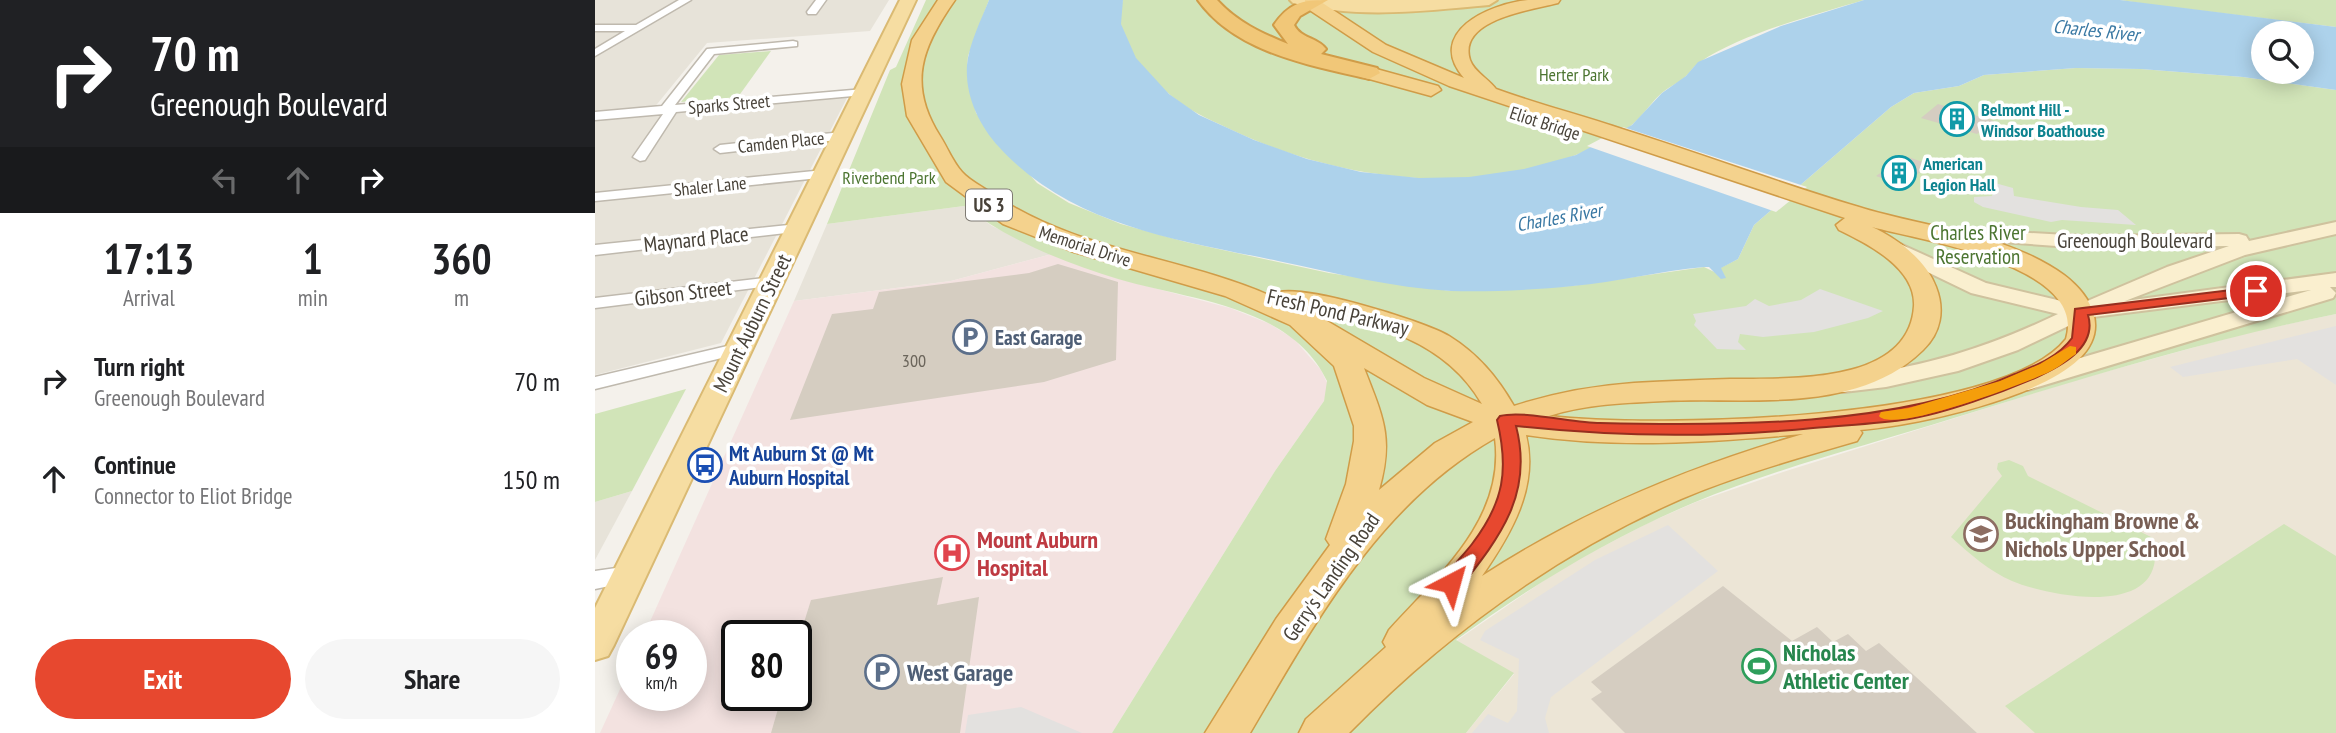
<!DOCTYPE html>
<html lang="en">
<head>
<meta charset="utf-8">
<style>
	:root { --surface:#fff; --page:#f6f6f6; --text:#202124; --muted:#757577; --accent:#e7482f }
	body { margin:0; font-family:"PT Sans Narrow",sans-serif; background:var(--page); color:var(--text); height:100vh; display:flex; flex-direction:column; font-size:26px; white-space:nowrap }
	* { box-sizing:border-box; margin:0 }
	p { font-size:23px; color:var(--muted) }
	.icon { flex:none; width:38px; height:38px; fill:none; stroke:currentColor; stroke-width:2; stroke-linecap:round; stroke-linejoin:round }
	.map { position:relative; flex:1; overflow:hidden }
	.sheet { display:flex; flex-direction:column; background:var(--surface); width:595px }
	.sheet>* { flex:none }
	.top-card { background:#202124; color:#fff; overflow:hidden }
	.controls { position:absolute; left:1656px; top:21px; display:grid; gap:14px }
	.controls a { display:grid; place-items:center; width:63px; height:63px; border-radius:50%; background:var(--surface); box-shadow:0 4px 18px #0003; font-size:35px }
	.speed { position:absolute; left:21px; top:620px; display:flex; gap:14px; font-size:35px; font-weight:700; text-align:center }
	.speed>* { display:grid; place-content:center; width:91px; height:91px; border-radius:50%; background:var(--surface); box-shadow:0 4px 18px #0003; line-height:1 }
	.speed small { font-size:18px; font-weight:400 }
	.speed .limit { border:4px solid #111; border-radius:10px; background:#fff; color:#111 }
	.pin { position:absolute; display:grid; place-items:center; width:60px; height:60px; color:#fff; margin:-30px; border:4px solid #fff; border-radius:50%; box-shadow:0 2px 7px #0007 }
	.me { position:absolute; width:77px; margin:-38px; rotate:39deg; stroke-linejoin:round; filter:drop-shadow(0 0 5px #0008) }
	.turn { display:flex; align-items:center; gap:24px; height:147px; padding:0 35px; font-size:32px }
	.turn .icon { width:91px; height:91px; stroke-width:2.5 }
	.turn b { display:block; font-size:49px; line-height:60px }
	.lanes { display:flex; align-items:center; height:66px; padding:0 35px; background:#0003; justify-content:center; gap:35px; direction:ltr }
	.lanes .off { opacity:.35 }
	.eta { display:flex; justify-content:space-evenly; align-items:center; height:119px; text-align:center }
	.eta b { font-size:42px; font-weight:600; line-height:49px }
	.primary-button { display:flex; gap:14px; margin-top:auto; padding:14px 35px }
	.primary-button a { flex:1; height:80px; border-radius:42px; background:var(--accent); color:#fff; font-size:28px; font-weight:600; line-height:80px; text-align:center }
	.primary-button a+a { background:var(--page); color:var(--text) }
	ul { padding:0; list-style:none }
	li { display:flex; align-items:center; gap:21px; height:98px; padding:0 35px }
	li div { flex:1 }
	li b { display:block; font-size:26px }
	li em { font-style:normal }
	main { display:flex; flex:1; min-height:0 }
	.map>svg:first-child { display:block }
</style>
</head>
<body>
<main>
<section class="sheet">
<div class="top-card">
<div class="turn"><svg class="icon" aria-label="right" viewBox="0 0 24 24"><path d="M7 20v-9h11M14 6l5 5-5 5"/></svg><div><b>70 m</b>Greenough Boulevard</div></div>
<div class="lanes"><svg class="icon off" aria-label="left" viewBox="0 0 24 24"><path d="M17 20v-9H6M10 6l-5 5 5 5"/></svg><svg class="icon off" aria-label="ahead" viewBox="0 0 24 24"><path d="M12 20V5M6 11l6-6 6 6"/></svg><svg class="icon" aria-label="right" viewBox="0 0 24 24"><path d="M7 20v-9h11M14 6l5 5-5 5"/></svg></div>
</div>
<div class="eta">
<div><b>17:13</b><p>Arrival</p></div>
<div><b>1</b><p>min</p></div>
<div><b>360</b><p>m</p></div>
</div>
<ul>
<li><svg class="icon" aria-label="right" viewBox="0 0 24 24"><path d="M7 20v-9h11M14 6l5 5-5 5"/></svg><div><b>Turn right</b><p>Greenough Boulevard</p></div><em>70 m</em></li>
<li><svg class="icon" aria-label="ahead" viewBox="0 0 24 24"><path d="M12 20V5M6 11l6-6 6 6"/></svg><div><b>Continue</b><p>Connector to Eliot Bridge</p></div><em>150 m</em></li>
</ul>
<div class="primary-button"><a>Exit</a><a>Share</a></div>
</section>
<div class="map">
<svg width="1741" height="733" viewBox="0 0 1741 733">
	<rect width="100%" height="100%" fill="#f4f1eb"/>
	<g fill="#e7e3d9">
		<path d="M0,0H294L275,31L112,43L54,114L253,96L126,343L0,375Z"/>
		<path d="M369,206L397,226L457,254L356,281L199,301L232,224Z"/>
		<path d="M37,491L0,560V502Z"/>
	</g>
	<path fill="#ece5d6" d="M1741,314V733H871L919,674L861,641L967,568L1053,523L1101,502L1188,472L1481,380L1651,333Z"/>
	<path fill="#f3e2e0" fill-rule="evenodd" d="M457,254L521,278L635,308L675,324L699,339L726,370L733,385L729,401L680,471L517,733H5L37,663V695H96V635H49L199,301L356,281ZM142,635H201V695H142Z"/>
	<g fill="#d1e4b8">
		<path d="M331,0H394L373,56L372,69L381,113L442,183L474,203L526,224L591,242L734,273L855,291L976,286L1109,267L1130,277L1125,268L1143,259L1159,225L1296,107L1319,93L1364,86L1389,75L1481,68L1546,69L1648,77L1741,90V314C1612,340 1485,379 1359,418C1273,445 1182,468 1098,503C1013,539 936,586 861,640L919,673L871,733H517L680,471L729,401L732,381C696,305 594,300 523,279C470,263 413,240 369,206L232,224L295,70L301,67Z"/>
		<path d="M528,0H1269C1219,15 1148,33 1105,62C1099,65 1096,72 1090,77C1084,83 1075,86 1068,92C1058,100 1050,113 1039,123C1028,133 1012,141 999,147C888,200 746,181 639,131C620,122 600,114 583,101C555,80 514,38 528,0Z"/>
		<path d="M1525,0H1741V27L1551,4Z"/>
		<path d="M176,51L143,97L86,102L124,55Z"/>
		<path d="M91,389L37,491L0,502V414Z"/>
		<path d="M1414,460L1428,466L1433,476L1558,538C1558,545 1560,553 1560,559C1555,617 1450,595 1417,581C1394,571 1375,554 1356,537L1407,476L1402,469L1403,463Z"/>
		<path d="M1689,524L1741,556V733H1440L1410,706Z"/>
	</g>
	<g fill="#e3e1df">
		<path d="M1400,183L1418,188L1419,196L1486,207L1523,210L1541,225L1467,220L1456,222L1388,207L1379,202V197L1397,196Z"/>
		<path d="M1225,289L1288,311L1273,318L1219,332L1168,337L1145,334L1143,342L1151,350L1122,349L1099,325L1101,321L1098,314L1151,306L1160,299L1174,306L1206,300Z"/>
		<path d="M1741,326V385L1702,359L1588,377L1575,367Z"/>
		<path d="M1073,525L1123,571L956,697L950,718L954,733H877L893,714L913,723L922,711L924,659L885,640L890,631L1000,560Z"/>
		<path d="M426,707L487,733H370L373,715Z"/>
	</g>
	<path fill="#add2eb" fill-rule="evenodd" d="M394,0H528L526,24L541,58L574,94L604,115L659,140L712,159L766,172L824,178L874,177L929,169L981,155L1037,125L1067,93L1091,76L1103,62L1186,26L1269,0H1525L1741,27V90L1648,77L1546,69L1481,68L1389,75L1364,86L1319,93L1296,107L1159,225L1143,259L1126,268L1131,278L1126,279L1114,267H1109C1065,271 1022,282 978,286C938,290 895,292 856,291C798,288 740,273 683,261C584,240 476,226 404,147C384,125 370,96 372,65C374,44 386,20 394,0ZM1668,33H1706V72H1668Z"/>
	<path fill="#f4f1eb" d="M1028,127L1212,187L1181,212L992,146Z"/>
	<g fill="#d5cdc1">
		<path d="M1343,104L1399,121L1382,134L1326,118Z"/>
		<path d="M1310,156L1334,164L1309,186L1281,176Z"/>
		<path d="M463,264L523,282L521,360L449,382L195,420L237,314L278,309L284,292L434,273Z"/>
		<path d="M348,577L342,605L384,597L365,733H176L187,695H201V648L216,600Z"/>
		<path d="M1128,586L1197,641L1222,627L1238,642L1253,634L1271,651L1284,643L1382,733H1030L996,699L1007,692L996,682Z"/>
	</g>
	<g fill="none" stroke-linecap="round" stroke-linejoin="round">
		<g stroke="#bfb9ae" stroke-width="3">
			<g id="minor">
				<path d="M84,0H96L0,56V49L30,31H0V25H41Z"/>
				<path d="M221,0H231L221,14H213L212,12Z"/>
				<path d="M198,41L202,42V46L119,54L80,105L269,89L275,92L269,95L81,112L50,160L45,161L38,157L68,114L0,120V112L67,106L112,49Z"/>
				<path d="M247,132L253,136L251,139L125,153L119,149L125,145Z"/>
				<path d="M229,170L236,174L234,177L0,201V193Z"/>
				<path d="M203,224L210,228L208,231L0,255V245Z"/>
				<path d="M177,277L185,282L183,285L0,308V298Z"/>
				<path d="M145,343L154,348L151,352L0,389V377Z"/>
				<path d="M35,566L43,568L46,574L43,580L0,589V571Z"/>
			</g>
		</g>
		<g stroke="#cfc29e" stroke-width="4">
			<path id="secondary" d="M1741,222V234L1650,255L1530,301L1741,273V287H1735L1741,293L1738,298L1433,390L1424,388L1421,382L1424,376L1716,290L1490,318L1423,350L1363,371L1291,387L1249,392L1240,390L1236,384L1240,378L1249,376C1326,369 1394,347 1463,314L1376,293L1289,251L1286,247L1289,243H1303L1391,283L1483,305L1572,267L1634,246L1489,248L1338,237L1328,231L1331,227L1489,236L1644,234L1651,236L1654,241Z"/>
		</g>
		<g stroke="#daba73" stroke-width="4">
			<g id="primary">
				<path d="M305,0H321L19,645L13,656L0,660V608Z"/>
				<path d="M695,0H902L894,5C830,11 761,19 698,3Z"/>
			</g>
		</g>
		<g stroke="#d09c48" stroke-width="3">
			<g id="trunk">
				<path d="M343,0H360C327,47 312,84 345,136C352,147 358,162 367,172C375,181 388,187 398,194C480,251 585,256 676,296C691,277 832,322 854,336C883,354 902,377 919,406C959,393 998,386 1039,383C1071,381 1103,380 1135,379C1191,378 1314,386 1319,306C1321,268 1273,244 1244,230L1241,225L1250,218L854,86L778,52L710,7V0H723L791,45L869,78C830,33 893,4 933,0C943,0 954,0 965,0L963,3C937,10 862,19 875,60C879,72 894,79 901,89C942,104 985,115 1027,129C1106,154 1184,183 1264,207C1331,228 1411,233 1469,275C1498,297 1514,330 1484,359C1443,399 1322,425 1265,430L1267,433L1262,441C1203,458 1143,475 1086,499C961,554 850,635 754,733H704L711,719L791,647L788,642L794,630C843,576 911,519 900,438C784,504 721,621 655,733H610L681,619L735,545L731,539L751,484L759,441V426L739,366L695,325L630,296L479,252L408,224L351,182L312,116L307,84L317,40ZM1277,227C1324,240 1493,265 1471,339C1406,422 1056,428 954,416C990,404 1031,403 1069,401C1154,397 1262,415 1328,350C1346,333 1350,310 1341,287C1331,260 1302,238 1277,227ZM715,311C782,324 850,340 887,404L829,378ZM769,368L832,405L878,422L840,443L784,490C799,438 788,417 769,368ZM1208,434C1093,467 987,511 887,576C916,534 944,487 931,435C1023,449 1116,442 1208,434Z"/>
				<path d="M774,67L843,86L846,90L836,96L767,77L764,73L767,69Z"/>
			</g>
		</g>
		<g stroke="#d09c48" stroke-width="4">
			<path id="motorway" d="M603,0H622C642,22 666,33 693,44L679,25C694,3 707,0 733,0L705,16L699,25C706,39 722,37 731,49L726,54L782,68L785,73L774,79C715,65 641,53 603,0Z"/>
		</g>
		<use href="#minor" fill="#fff" fill-rule="evenodd"/>
		<use href="#secondary" fill="#faefcf" fill-rule="evenodd"/>
		<use href="#primary" fill="#f6dda2" fill-rule="evenodd"/>
		<use href="#trunk" fill="#f4d28d" fill-rule="evenodd"/>
		<use href="#motorway" fill="#f1c778" fill-rule="evenodd"/>
	</g>
	<path fill="#e7482f" stroke="#962f1f" stroke-width="2" d="M1661,287L1667,288V294L1493,315C1503,348 1464,367 1440,378C1405,393 1351,413 1314,419C1282,424 1250,425 1218,428C1118,438 1021,437 921,426C939,495 904,538 864,589H849L846,583C854,569 867,557 877,544C909,502 914,470 902,420L905,416C928,410 978,423 1005,423C1135,426 1300,427 1420,374C1442,365 1463,357 1477,338L1480,309Z"/>
	<path fill="#f59e0b" d="M1475,346L1481,347V354C1472,360 1463,368 1454,372C1431,383 1298,434 1284,416L1286,412L1314,408L1405,381L1445,364Z"/>
	<defs>
		<g id="building-ring" transform="scale(1.75)"><circle r="9.5" fill="#fff" stroke="#0f9aa8" stroke-width="1.5"/><path d="M-4-6H4V6H1V3H-1V6H-4ZM-2.5-4.3h1.7v1.8h-1.7ZM.8-4.3h1.7v1.8H.8ZM-2.5-1h1.7V.8h-1.7ZM.8-1h1.7V.8H.8Z" fill="#0f9aa8"/></g>
		<g id="parking-ring" transform="scale(1.75)"><circle r="9.5" fill="#fff" stroke="#5c6f8a" stroke-width="1.5"/><path d="M-3.5-5.5H1a3.5 3.5 0 0 1 0 7H-1V5.5H-3.5ZM-1-3.4V-.6H.8a1.4 1.4 0 0 0 0-2.8Z" fill="#5c6f8a"/></g>
		<g id="bus-ring" transform="scale(1.75)"><circle r="9.5" fill="#fff" stroke="#1a4fb4" stroke-width="1.5"/><path d="M-5-6H5V4H4V6H2V4H-2V6H-4V4H-5ZM-3.5-4V0h7V-4ZM-3.5 1.2v1.5H-2V1.2ZM2 1.2v1.5H3.5V1.2Z" fill="#1a4fb4"/></g>
		<g id="school-ring" transform="scale(1.75)"><circle r="9.5" fill="#fff" stroke="#8d6e63" stroke-width="1.5"/><path d="M0-5L7-2L0 1L-7-2ZM-4 1L0 2.5L4 1V4Q0 6-4 4Z" fill="#8d6e63"/></g>
		<g id="hospital-ring" transform="scale(1.75)"><circle r="9.5" fill="#fff" stroke="#e0444e" stroke-width="1.5"/><path d="M-5-5h3v3.5h4V-5h3V5h-3V1.5h-4V5h-3Z" fill="#e0444e"/></g>
		<g id="stadium-ring" transform="scale(1.75)"><circle r="9.5" fill="#fff" stroke="#2e9e5b" stroke-width="1.5"/><path d="M0-5a6.5 5 0 1 0 0 10a6.5 5 0 1 0 0-10ZM-3.5-1.8h7v3.6h-7Z" fill="#2e9e5b"/></g>
	</defs>
	<g fill-rule="evenodd">
		<use href="#building-ring" x="1362" y="119"/>
		<use href="#building-ring" x="1304" y="173"/>
		<use href="#parking-ring" x="375" y="337"/>
		<use href="#bus-ring" x="110" y="465"/>
		<use href="#school-ring" x="1386" y="534"/>
		<use href="#hospital-ring" x="357" y="553"/>
		<use href="#stadium-ring" x="1164" y="666"/>
		<use href="#parking-ring" x="287" y="672"/>
	</g>
	<g text-anchor="middle" dominant-baseline="central" stroke-width="7" stroke-linejoin="round" paint-order="stroke">
		<g font-size="18" fill="#4c7531" stroke="#fff">
			<text x="979" y="74">Herter Park</text>
			<text x="294" y="177">Riverbend Park</text>
		</g>
		<g font-size="18" fill="#484239" stroke="#fff">
			<text transform="translate(134 104) rotate(-5)">Sparks Street</text>
			<text transform="translate(950 123) rotate(18)">Eliot Bridge</text>
			<text transform="translate(186 142) rotate(-6)">Camden Place</text>
			<text transform="translate(115 186) rotate(-6)">Shaler Lane</text>
			<text transform="translate(490 246) rotate(18)">Memorial Drive</text>
		</g>
		<g font-size="18" font-weight="bold" fill="#0d838f" stroke="#fff" text-anchor="start">
			<text x="1386" y="109">Belmont Hill -<tspan x="1386" dy="21">Windsor Boathouse</tspan></text>
			<text x="1328" y="163">American<tspan x="1328" dy="21">Legion Hall</tspan></text>
		</g>
		<g font-size="18" fill="#6b655b">
			<text x="319" y="360">300</text>
		</g>
		<g font-size="19" font-style="italic" fill="#3978a3" stroke="#fff">
			<text transform="translate(1501 30) rotate(6)">Charles River</text>
			<text transform="translate(964 217) rotate(-10)">Charles River</text>
		</g>
		<rect fill="#fff" stroke="#7f7b74" stroke-width="2" x="371" y="189.5" width="46" height="31" rx="5"/>
		<g font-size="19" font-weight="bold" fill="#484239">
			<text x="394" y="205">US 3</text>
		</g>
		<g font-size="21" fill="#4c7531" stroke="#fff">
			<text x="1383" y="232">Charles River<tspan x="1383" dy="24">Reservation</tspan></text>
		</g>
		<g font-size="21" fill="#484239" stroke="#fff">
			<text transform="translate(101 239) rotate(-6)">Maynard Place</text>
			<text x="1540" y="240">Greenough Boulevard</text>
			<text transform="translate(88 293) rotate(-7)">Gibson Street</text>
			<text transform="translate(743 312) rotate(13)">Fresh Pond Parkway</text>
			<text transform="translate(157 323) rotate(-64)">Mount Auburn Street</text>
			<text transform="translate(736 577) rotate(-55)">Gerry's Landing Road</text>
		</g>
		<g font-size="21" font-weight="bold" fill="#4e5e75" stroke="#fff" text-anchor="start">
			<text x="400" y="337">East Garage</text>
		</g>
		<g font-size="21" font-weight="bold" fill="#164399" stroke="#fff" text-anchor="start">
			<text x="134" y="453">Mt Auburn St @ Mt<tspan x="134" dy="24">Auburn Hospital</tspan></text>
		</g>
		<g font-size="24" font-weight="bold" fill="#785e54" stroke="#fff" text-anchor="start">
			<text x="1410" y="520">Buckingham Browne &amp;<tspan x="1410" dy="28">Nichols Upper School</tspan></text>
		</g>
		<g font-size="24" font-weight="bold" fill="#be3a42" stroke="#fff" text-anchor="start">
			<text x="382" y="539">Mount Auburn<tspan x="382" dy="28">Hospital</tspan></text>
		</g>
		<g font-size="24" font-weight="bold" fill="#27864d" stroke="#fff" text-anchor="start">
			<text x="1188" y="652">Nicholas<tspan x="1188" dy="28">Athletic Center</tspan></text>
		</g>
		<g font-size="24" font-weight="bold" fill="#4e5e75" stroke="#fff" text-anchor="start">
			<text x="312" y="672">West Garage</text>
		</g>
	</g>
</svg>
<div class="controls">
<a><svg class="icon" aria-label="search" viewBox="0 0 24 24"><circle cx="10" cy="10" r="6"/><path d="M15 15l6 6"/></svg></a>
</div>
<div class="speed"><div>69<small>km/h</small></div><div class="limit">80</div></div>
<div class="pin" style="left:1661px;top:291px;background:#d93025"><svg class="icon" aria-label="arrive" viewBox="0 0 24 24"><path d="M6 21V4h12l-3 4 3 4H6"/></svg></div>
<svg class="me" style="left:856px;top:583px" viewBox="-20 -20 40 40"><path d="M0-17L14 15 0 8-14 15z" fill="#e7482f" stroke="#fff" stroke-width="4"/></svg>
</div>
</main>
</body>
</html>
